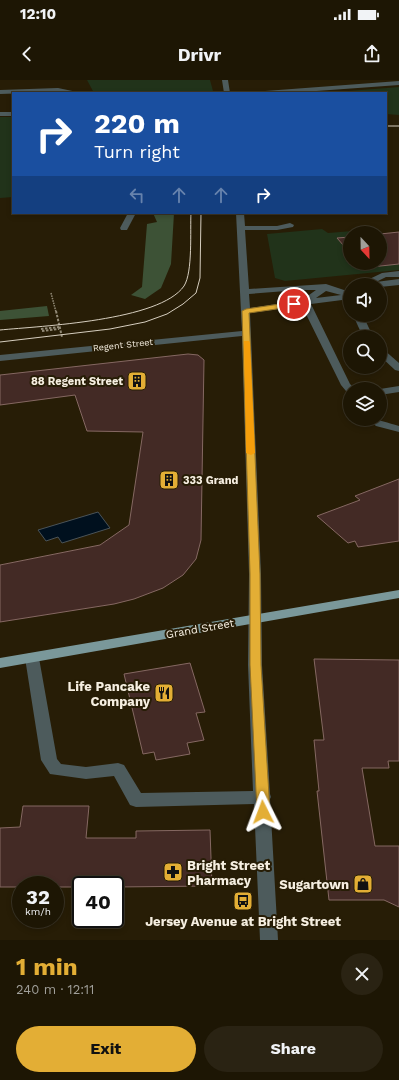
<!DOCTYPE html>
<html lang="en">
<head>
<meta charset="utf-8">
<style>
	:root { --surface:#1d1604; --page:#2a2313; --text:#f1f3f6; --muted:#a09f9a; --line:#3b3526; --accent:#e3ae35 }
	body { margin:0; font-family:"Work Sans",sans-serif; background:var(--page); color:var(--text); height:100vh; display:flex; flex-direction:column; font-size:15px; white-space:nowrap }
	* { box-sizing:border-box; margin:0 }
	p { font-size:13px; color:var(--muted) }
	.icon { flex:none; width:22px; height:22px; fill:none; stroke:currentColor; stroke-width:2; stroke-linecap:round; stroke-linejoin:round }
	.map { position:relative; height:860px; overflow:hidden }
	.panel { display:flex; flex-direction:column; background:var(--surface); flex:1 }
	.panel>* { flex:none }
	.guide { position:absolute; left:12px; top:12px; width:375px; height:122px; border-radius:0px; box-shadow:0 2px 6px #0003,0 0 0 1px var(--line); background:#1a4fa0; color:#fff; overflow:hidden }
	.needle { width:26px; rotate:158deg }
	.controls { position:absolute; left:343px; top:146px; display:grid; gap:8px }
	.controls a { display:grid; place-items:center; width:44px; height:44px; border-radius:50%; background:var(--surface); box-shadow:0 2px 6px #0003,0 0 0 1px var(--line); font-size:20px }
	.speed { position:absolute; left:12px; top:796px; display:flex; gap:8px; font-size:20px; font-weight:700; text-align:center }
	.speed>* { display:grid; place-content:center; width:52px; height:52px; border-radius:50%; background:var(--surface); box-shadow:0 2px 6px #0003,0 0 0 1px var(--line); line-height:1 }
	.speed small { font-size:10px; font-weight:400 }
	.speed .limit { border:2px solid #111; border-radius:6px; background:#fff; color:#111 }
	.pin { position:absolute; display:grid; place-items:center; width:34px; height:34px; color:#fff; margin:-17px; border:2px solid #fff; border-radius:50%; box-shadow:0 1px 4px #0007 }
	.me { position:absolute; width:44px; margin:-22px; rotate:357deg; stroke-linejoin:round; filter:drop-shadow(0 0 3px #0008) }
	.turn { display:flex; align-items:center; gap:14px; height:84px; padding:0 16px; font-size:18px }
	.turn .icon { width:52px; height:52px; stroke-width:2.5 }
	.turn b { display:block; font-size:28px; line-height:34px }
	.lanes { display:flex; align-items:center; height:38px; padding:0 16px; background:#0003; justify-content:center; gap:20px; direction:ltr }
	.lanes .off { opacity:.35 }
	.round { display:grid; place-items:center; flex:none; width:42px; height:42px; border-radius:21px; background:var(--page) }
	.summary { display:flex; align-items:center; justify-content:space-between; height:68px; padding:0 16px }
	h1 { font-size:24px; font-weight:700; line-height:30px; color:var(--accent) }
	.button { display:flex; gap:8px; margin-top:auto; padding:8px 16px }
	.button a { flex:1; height:46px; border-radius:24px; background:var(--accent); color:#111; font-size:16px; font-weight:700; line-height:46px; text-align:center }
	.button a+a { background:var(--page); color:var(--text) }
	.status { display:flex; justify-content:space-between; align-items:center; height:28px; padding:0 20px; background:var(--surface); direction:ltr }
	.status svg { height:11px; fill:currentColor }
	header { display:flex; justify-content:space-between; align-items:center; height:52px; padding:0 16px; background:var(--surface); font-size:18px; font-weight:700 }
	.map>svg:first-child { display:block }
</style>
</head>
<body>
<div class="status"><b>12:10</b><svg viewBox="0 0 49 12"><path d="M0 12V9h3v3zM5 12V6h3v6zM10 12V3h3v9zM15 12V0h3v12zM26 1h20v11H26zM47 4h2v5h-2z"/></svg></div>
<header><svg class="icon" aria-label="back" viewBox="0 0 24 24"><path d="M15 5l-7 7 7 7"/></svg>Drivr<svg class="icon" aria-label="share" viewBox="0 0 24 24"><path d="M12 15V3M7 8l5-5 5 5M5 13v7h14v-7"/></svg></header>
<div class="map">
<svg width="399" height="860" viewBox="0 0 399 860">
	<rect width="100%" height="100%" fill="#271d06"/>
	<g fill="#21331a">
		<path d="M87,0H210L213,11L210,13H94Z"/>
		<path d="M399,7V35L386,34V13H323Z"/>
		<path d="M0,37H13V117L0,118Z"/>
		<path d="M322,149L328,153L377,149L382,154L350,153V157L338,159L350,173V183L399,184V190L285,201L275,198L267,154Z"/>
	</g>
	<g fill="#3d5236">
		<path d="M153,133H174L171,184L161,208L145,219L131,215L142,207L147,144L157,142Z"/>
		<path d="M47,226L49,236L0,240V231Z"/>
	</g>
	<path fill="#00101e" stroke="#4a5358" d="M98,432L110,448L62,463L58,457L46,461L38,450Z"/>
	<g fill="#432a25" stroke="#856862">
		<path d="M399,152V184L362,188L358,183H380V154Z"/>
		<path d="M350,157V173L337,158Z"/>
		<path d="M188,274L198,275L204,280L201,460L196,479L183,495L163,508L134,519L114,524L0,542V485L100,465L129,445L143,352L87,351L75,315L0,325V295Z"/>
		<path d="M399,399V461L358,467L355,461L348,463L317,436L360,420L355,416Z"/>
		<path d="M314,579L399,580V681H388L389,688H362L375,766H399V827L384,820H329L317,711H319L314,660H324Z"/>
		<path d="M190,583L205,632L196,633L204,660L187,663L190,674L156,680L154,672L143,674L124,594Z"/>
		<path d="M23,726H89L86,758H136V751L210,750L212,806L115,807V805H81V807H55V805H21V807H0V748L20,747Z"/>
	</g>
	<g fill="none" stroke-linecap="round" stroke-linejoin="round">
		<path stroke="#928a77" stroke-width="1.5" stroke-dasharray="1.5 1" stroke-linecap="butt" d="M51,213L56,232"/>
		<g stroke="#928a77" stroke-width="2" stroke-dasharray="2.5 1.5" stroke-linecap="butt">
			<path d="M56,231L62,257"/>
			<path d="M41,249L59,247"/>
			<path d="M42,251L59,249"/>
		</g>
		<g fill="#4d5b5c" fill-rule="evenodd">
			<path d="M222,0H228L230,13H224Z"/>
			<path d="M399,1V5L289,13H262L265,11Z"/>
			<path d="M58,8L82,13L58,12L0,14V10Z"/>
			<rect x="0" y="32" width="13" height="4"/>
			<path d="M128,133H136L127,150H121L120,148Z"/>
			<path d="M236,133H244L245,146H277L290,143L294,145L293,147L277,150H245L249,209L326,204L350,212V219L311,224L350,304L355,309H350V312L346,311L341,305L302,226L250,233L261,494L262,585L270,714L271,717L270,719L278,860H260L254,724L136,727L130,725L114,696L86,699L50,694L41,680L25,578L27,574L32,573L37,574L39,578L57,679L61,684L86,687L118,683L124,685L141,713L253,711L248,585L249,494L242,256L0,281V275L242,251ZM299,210H316L302,220L250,228L249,214ZM326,211L341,215L316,218Z"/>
			<path d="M399,191V197H386L376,202L399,199V205L380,207V205H357L382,193Z"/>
			<path d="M353,235H363L373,257H363Z"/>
			<path d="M380,268L383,269L399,283V291L395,290L380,276Z"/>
			<path d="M399,306V312L380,315V309Z"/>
			<path d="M368,339C379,339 388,343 399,346V352L376,346Z"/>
		</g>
		<path fill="#7a989a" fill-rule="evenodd" d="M399,510V518L0,588V578Z"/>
		<g stroke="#d6cebf" stroke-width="1">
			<path d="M386,46H399"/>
			<path d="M0,250C41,246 160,241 184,206C193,192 190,150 191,133"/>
			<path d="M0,262L110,249L145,242L167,234L183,224L196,213L200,198L201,133"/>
		</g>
	</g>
	<path fill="#e3ae35" stroke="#947122" d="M294,222L297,223V226L249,233L260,494L261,585L270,732L268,735L263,737L259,735L257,732L250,585V494L242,231L246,229Z"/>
	<path fill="#f59e0b" d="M244,261H249L250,263L255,373L251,375L246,373Z"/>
	<defs>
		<g id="building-square" transform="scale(1)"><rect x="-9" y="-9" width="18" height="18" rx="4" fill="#e3ae35" stroke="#271d06"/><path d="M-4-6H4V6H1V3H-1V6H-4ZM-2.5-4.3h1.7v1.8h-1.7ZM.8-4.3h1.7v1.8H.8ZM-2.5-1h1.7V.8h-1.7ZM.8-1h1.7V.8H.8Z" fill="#111"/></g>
		<g id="restaurant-square" transform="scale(1)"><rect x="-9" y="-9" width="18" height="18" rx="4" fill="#e3ae35" stroke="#271d06"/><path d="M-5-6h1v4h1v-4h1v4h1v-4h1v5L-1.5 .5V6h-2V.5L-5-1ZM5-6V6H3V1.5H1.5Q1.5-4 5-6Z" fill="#111"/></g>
		<g id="pharmacy-square" transform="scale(1)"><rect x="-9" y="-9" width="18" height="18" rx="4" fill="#e3ae35" stroke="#271d06"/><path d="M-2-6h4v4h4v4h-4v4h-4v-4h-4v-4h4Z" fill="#111"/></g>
		<g id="shop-square" transform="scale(1)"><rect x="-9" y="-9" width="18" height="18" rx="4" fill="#e3ae35" stroke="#271d06"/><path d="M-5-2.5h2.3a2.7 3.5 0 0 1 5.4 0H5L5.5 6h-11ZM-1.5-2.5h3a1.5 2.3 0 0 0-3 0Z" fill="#111"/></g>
		<g id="bus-square" transform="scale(1)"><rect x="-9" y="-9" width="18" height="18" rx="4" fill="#e3ae35" stroke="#271d06"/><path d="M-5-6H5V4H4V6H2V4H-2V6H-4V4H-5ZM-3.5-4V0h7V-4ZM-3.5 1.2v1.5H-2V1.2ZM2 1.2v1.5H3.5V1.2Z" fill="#111"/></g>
	</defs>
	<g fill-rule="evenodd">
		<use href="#building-square" x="137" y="301"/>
		<use href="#building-square" x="169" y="400"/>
		<use href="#restaurant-square" x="164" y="613"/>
		<use href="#pharmacy-square" x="173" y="792"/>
		<use href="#shop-square" x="363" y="804"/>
		<use href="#bus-square" x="243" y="821"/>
	</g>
	<g text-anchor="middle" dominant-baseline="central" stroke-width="4" stroke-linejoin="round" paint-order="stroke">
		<g font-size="9" fill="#f6efe1" stroke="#271d06">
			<text transform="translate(123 265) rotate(-6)">Regent Street</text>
		</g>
		<g font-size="11" font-weight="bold" fill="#f6efe1" stroke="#271d06" text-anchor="end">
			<text x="123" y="301">88 Regent Street</text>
			<text x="183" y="400" text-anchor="start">333 Grand</text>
		</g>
		<g font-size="11" fill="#f6efe1" stroke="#271d06">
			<text transform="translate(200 549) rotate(-10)">Grand Street</text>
		</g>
		<g font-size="13" font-weight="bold" fill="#f6efe1" stroke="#271d06" text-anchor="end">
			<text x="150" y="606">Life Pancake<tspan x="150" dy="15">Company</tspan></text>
			<text x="187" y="785" text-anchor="start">Bright Street<tspan x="187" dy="15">Pharmacy</tspan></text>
			<text x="349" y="804">Sugartown</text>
			<text x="243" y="841" text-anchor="middle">Jersey Avenue at Bright Street</text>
		</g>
	</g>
</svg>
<div class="controls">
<a><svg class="needle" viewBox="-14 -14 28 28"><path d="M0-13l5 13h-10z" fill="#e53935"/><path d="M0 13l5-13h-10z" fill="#a09f9a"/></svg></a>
<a><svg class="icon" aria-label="sound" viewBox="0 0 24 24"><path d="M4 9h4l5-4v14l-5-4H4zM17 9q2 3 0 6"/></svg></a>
<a><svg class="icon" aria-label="search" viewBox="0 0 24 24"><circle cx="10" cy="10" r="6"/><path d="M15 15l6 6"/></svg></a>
<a><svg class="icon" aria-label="layers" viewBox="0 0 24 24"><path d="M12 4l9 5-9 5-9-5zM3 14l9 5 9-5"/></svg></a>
</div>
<div class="speed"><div>32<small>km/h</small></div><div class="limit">40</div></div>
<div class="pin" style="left:294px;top:224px;background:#d93025"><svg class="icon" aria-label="arrive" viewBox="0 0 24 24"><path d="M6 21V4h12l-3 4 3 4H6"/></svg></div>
<svg class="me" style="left:263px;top:732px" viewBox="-20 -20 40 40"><path d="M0-17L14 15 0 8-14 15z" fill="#e3ae35" stroke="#fff" stroke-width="4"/></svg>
<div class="guide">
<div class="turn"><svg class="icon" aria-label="right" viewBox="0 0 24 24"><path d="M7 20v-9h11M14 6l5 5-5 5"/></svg><div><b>220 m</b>Turn right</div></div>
<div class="lanes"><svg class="icon off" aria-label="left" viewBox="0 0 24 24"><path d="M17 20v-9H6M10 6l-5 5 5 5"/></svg><svg class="icon off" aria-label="ahead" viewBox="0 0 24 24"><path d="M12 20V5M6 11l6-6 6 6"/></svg><svg class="icon off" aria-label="ahead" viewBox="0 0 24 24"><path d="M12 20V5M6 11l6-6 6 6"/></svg><svg class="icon" aria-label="right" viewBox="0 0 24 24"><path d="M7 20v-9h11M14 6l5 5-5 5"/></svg></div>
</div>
</div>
<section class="panel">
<div class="summary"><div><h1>1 min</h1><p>240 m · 12:11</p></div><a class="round"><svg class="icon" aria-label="close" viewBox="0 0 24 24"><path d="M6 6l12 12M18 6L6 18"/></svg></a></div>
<div class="button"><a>Exit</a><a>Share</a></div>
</section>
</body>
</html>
